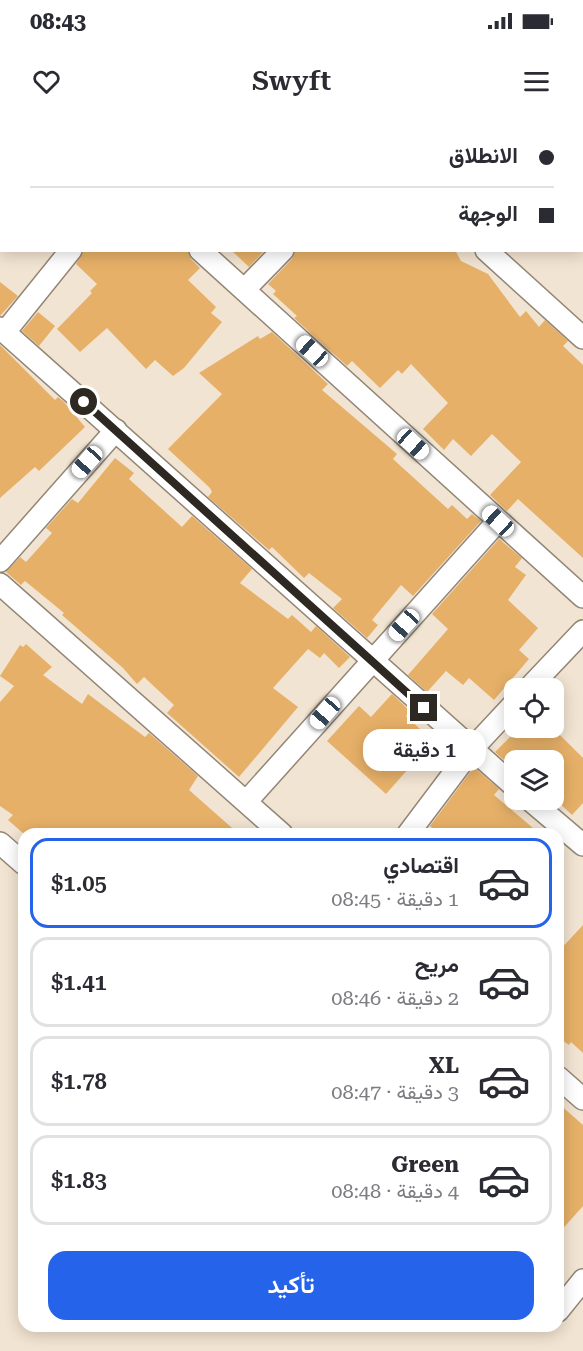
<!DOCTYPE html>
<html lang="ar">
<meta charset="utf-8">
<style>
:root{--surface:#fff;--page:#f2f2f3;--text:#2b2b33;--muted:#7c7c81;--line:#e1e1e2;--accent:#2563eb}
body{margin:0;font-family:"Roboto Serif",Vazirmatn,serif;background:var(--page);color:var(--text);direction:rtl;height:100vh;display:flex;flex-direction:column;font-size:22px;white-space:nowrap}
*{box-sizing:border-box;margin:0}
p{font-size:20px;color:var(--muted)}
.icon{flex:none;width:33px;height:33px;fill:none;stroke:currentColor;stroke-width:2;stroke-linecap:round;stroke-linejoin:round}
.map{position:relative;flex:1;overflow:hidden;direction:ltr}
.drawer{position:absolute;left:18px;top:708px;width:546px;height:504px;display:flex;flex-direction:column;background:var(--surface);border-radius:18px;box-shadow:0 3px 15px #0003;direction:rtl}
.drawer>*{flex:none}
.banner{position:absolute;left:0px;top:0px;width:584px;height:132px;box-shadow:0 3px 15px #0003;direction:rtl;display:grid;align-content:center;height:132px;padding:0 30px;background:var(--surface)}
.fabs{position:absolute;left:504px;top:558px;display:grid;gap:12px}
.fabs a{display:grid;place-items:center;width:60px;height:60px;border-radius:12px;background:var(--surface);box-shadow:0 3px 15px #0003;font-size:30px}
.end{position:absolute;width:27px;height:27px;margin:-14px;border:8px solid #2d2821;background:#fff;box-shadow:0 0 0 3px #fff}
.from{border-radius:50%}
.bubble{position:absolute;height:42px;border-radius:18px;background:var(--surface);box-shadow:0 3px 15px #0003;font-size:20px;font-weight:600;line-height:42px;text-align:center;direction:rtl}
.car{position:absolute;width:18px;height:36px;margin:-18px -9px;border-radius:8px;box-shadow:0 0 4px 2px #0007;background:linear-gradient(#fff 24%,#345 0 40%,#fff 0 76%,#345 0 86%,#fff 0)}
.banner b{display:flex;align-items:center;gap:21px;height:57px;font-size:22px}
.banner b+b{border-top:2px solid var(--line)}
.banner i{width:15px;height:15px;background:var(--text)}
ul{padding:10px 0 0;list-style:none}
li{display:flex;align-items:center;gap:18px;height:90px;margin:0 12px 9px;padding:0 18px;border:3px solid var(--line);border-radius:18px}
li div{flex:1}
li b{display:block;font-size:22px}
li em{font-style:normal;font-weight:600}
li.selected{border-color:var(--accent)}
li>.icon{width:54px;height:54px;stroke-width:1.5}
.button{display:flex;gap:12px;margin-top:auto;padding:12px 30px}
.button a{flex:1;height:69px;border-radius:18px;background:var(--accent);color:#fff;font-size:24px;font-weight:600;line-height:69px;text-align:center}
.status{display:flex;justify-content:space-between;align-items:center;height:42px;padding:0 30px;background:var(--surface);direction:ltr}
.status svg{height:16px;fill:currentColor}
header{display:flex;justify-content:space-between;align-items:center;height:78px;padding:0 30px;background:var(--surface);font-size:27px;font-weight:600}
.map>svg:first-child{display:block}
.building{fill:#e6b068}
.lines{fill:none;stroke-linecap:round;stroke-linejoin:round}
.street-casing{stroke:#938675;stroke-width:24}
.street{stroke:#fff;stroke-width:21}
.route{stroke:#2d2821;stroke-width:8}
</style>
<div class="status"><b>08:43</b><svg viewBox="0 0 49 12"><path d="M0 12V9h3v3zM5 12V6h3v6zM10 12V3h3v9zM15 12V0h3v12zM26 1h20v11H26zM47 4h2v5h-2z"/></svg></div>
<header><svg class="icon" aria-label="menu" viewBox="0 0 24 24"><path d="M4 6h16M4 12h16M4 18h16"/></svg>Swyft<svg class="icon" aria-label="heart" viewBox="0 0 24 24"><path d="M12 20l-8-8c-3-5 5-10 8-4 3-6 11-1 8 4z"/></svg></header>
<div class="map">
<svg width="583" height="1231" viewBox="0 0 583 1231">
<rect width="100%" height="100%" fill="#f2e4d2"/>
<path class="building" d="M84,130H188L191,139L200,148L188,160L216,187L211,193L222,202L184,248L173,256L155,240L146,249L107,208L80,232L57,209L92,173L90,171L97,164L76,144Z
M231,130H265L249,147Z
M295,130H455L461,141L488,154L520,197L526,191L539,207L545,200L568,221L563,226L583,245V438L518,379L507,391L490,375L521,342L492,314L471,336L453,319L444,330L423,309L448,283L411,244L402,254L398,250L380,268L352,241L347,246L294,198L297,196L273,174L276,171L268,164L292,139Z
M0,162L18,176L0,196Z
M38,192L55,206L39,226L22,211Z
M272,212L328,264L322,270L397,334L393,339L448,389L452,385L467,399L472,394L481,401L413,476L401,465L372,500L378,505L367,518L333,488L342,479L309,453L304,458L272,427L269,430L208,377L212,372L210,368L168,329L222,274L199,253L258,216L260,219Z
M0,225L55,280L58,277L64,282L85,307L39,351L35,347L0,378Z
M115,338L134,353L129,359L182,407L192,396L252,449L240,463L288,499L292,495L311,512L316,506L350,537L339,548L324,533L320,538L308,529L273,568L298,587L239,657L167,593L174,585L144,557L137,564L123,548L62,495L64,493L25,461L21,465L6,452L20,437L26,442L52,413L46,408L72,379L78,383Z
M499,419L522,438L515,447L526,455L508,480L538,508L519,530L529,539L494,580L469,558L463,565L446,551L427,572L408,555L448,509L432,494Z
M26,524L52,547L43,555L82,584L88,574L145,617L149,613L198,656L189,670L239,714H24L8,700L13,695L0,686V582L14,566L0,556L20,525L23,527Z
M392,574L410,591L406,596L433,621L386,674L327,621L359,586L371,597Z
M519,608H553L583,638V683L572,695L554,678V640H540L530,630L519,640H514L512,647L495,632Z
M474,647L499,669L494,675L540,714H439L430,706Z
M583,805V933L571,922L569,925L558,917V832Z
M558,983L583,1005V1086L558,1114Z"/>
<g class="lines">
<defs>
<path id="street" d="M55,0L57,2
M343,0L344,2
M409,2L411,0
M200,130L583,477
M486,130L583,218
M244,170L283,130
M0,208L514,666
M5,212L71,130
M0,441L116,310
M0,464L282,714
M529,568L583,511
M530,680L583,725
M246,682L498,401
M408,714L472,629L514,584
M0,723L24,744
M558,957L583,979
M558,1191L583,1160"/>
</defs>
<use href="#street" class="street-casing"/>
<use href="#street" class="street"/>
</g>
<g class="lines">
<path class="route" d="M84,282L424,588"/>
</g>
</svg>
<div class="fabs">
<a><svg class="icon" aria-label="locate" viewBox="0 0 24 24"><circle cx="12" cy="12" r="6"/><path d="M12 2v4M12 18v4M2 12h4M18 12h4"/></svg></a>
<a><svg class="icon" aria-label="layers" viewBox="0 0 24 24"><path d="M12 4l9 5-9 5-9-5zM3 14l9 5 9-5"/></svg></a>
</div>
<i class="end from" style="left:84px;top:282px"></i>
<i class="end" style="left:424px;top:588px"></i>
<div class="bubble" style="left:363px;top:609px;width:123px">1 دقيقة</div>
<i class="car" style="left:312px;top:231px;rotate:312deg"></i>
<i class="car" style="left:413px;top:324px;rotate:132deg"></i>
<i class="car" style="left:87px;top:342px;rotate:222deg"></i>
<i class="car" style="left:498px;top:401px;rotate:313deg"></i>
<i class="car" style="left:404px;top:505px;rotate:222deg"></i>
<i class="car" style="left:325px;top:593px;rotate:221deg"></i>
<div class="banner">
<b><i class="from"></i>الانطلاق</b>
<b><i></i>الوجهة</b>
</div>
<section class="drawer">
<ul>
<li class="selected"><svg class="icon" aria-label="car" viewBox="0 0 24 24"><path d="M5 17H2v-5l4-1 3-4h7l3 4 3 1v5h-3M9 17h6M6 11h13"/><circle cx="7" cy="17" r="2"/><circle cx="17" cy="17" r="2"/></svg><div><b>اقتصادي</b><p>1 دقيقة · 08:45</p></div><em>$1.05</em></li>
<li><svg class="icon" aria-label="car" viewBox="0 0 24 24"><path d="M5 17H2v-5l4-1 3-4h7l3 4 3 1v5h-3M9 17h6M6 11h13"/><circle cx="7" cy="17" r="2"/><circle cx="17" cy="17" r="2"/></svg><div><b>مريح</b><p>2 دقيقة · 08:46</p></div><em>$1.41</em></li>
<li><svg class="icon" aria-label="car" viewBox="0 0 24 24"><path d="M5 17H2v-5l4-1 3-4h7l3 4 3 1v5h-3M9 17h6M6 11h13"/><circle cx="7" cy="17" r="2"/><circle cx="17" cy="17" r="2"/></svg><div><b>XL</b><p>3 دقيقة · 08:47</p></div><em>$1.78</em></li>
<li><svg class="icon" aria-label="car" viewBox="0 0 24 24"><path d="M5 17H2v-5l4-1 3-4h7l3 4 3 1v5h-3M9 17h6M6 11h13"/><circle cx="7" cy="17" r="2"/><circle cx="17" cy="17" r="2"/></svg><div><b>Green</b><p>4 دقيقة · 08:48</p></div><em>$1.83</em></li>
</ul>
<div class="button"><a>تأكيد</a></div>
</section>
</div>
